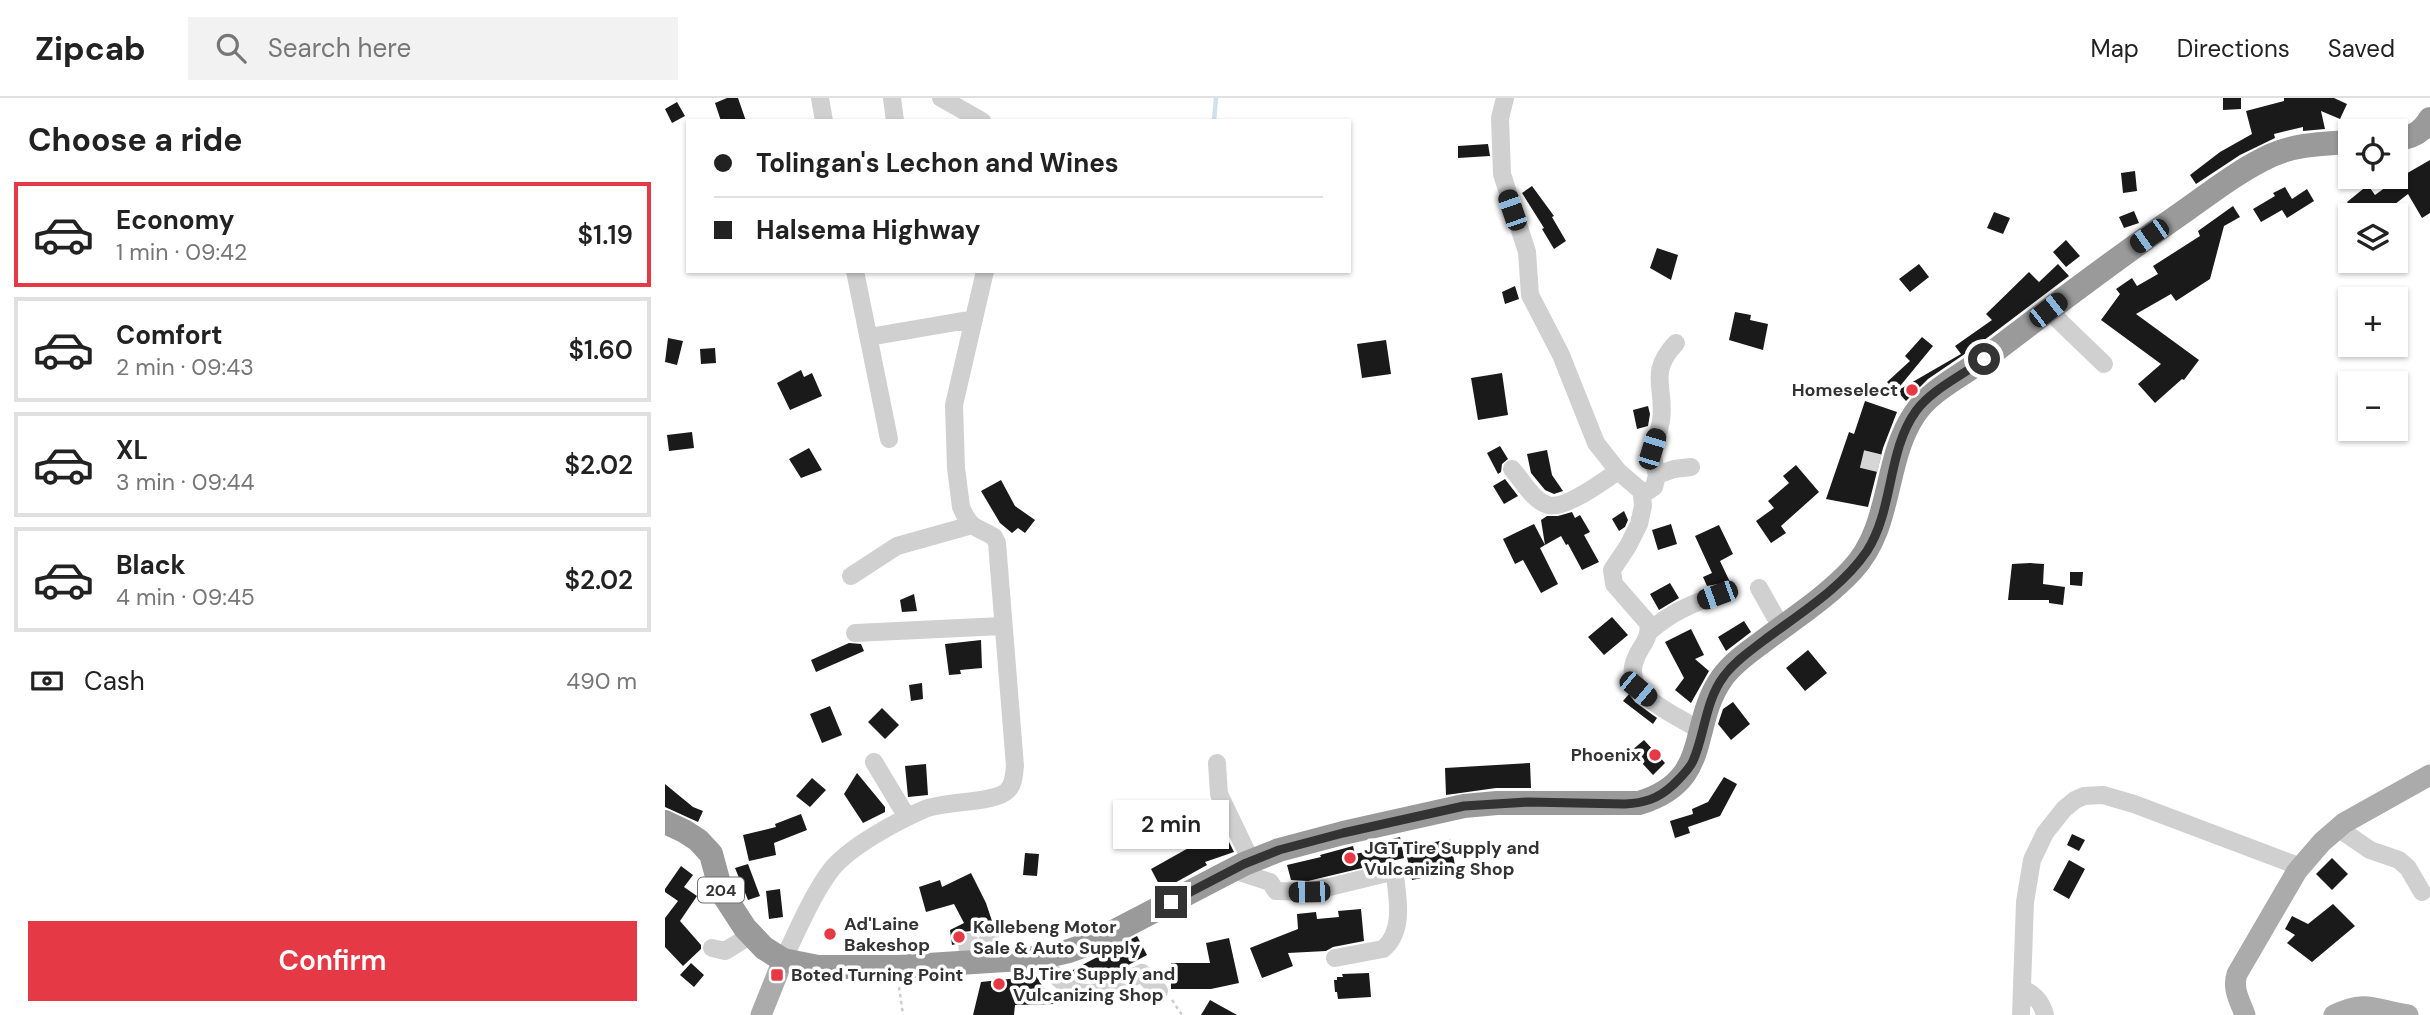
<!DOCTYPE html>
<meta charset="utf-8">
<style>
:root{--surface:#fff;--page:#f2f2f2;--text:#222;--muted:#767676;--line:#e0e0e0;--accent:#e63946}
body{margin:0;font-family:"DM Sans",sans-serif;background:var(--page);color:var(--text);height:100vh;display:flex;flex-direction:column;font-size:26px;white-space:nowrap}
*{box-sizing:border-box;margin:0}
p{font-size:23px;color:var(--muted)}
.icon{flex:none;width:38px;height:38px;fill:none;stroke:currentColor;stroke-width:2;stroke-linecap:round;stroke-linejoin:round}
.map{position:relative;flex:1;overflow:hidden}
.panel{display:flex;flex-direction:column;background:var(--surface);width:665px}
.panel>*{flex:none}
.guide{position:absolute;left:21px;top:21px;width:665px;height:154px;border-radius:0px;box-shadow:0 2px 5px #0004;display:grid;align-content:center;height:154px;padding:0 28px;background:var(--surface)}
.fabs{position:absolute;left:1673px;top:21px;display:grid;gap:14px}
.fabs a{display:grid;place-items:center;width:70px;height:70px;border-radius:0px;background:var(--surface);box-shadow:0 2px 5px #0004;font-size:35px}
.end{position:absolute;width:32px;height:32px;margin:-16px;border:9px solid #333;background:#fff;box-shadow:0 0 0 4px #fff}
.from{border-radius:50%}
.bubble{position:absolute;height:49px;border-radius:0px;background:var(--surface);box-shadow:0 2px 5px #0004;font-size:23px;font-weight:600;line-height:49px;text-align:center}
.car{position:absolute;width:21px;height:42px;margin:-21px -10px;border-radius:9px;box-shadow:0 0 5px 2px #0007;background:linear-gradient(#222 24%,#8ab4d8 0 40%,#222 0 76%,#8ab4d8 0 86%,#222 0)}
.guide b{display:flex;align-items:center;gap:24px;height:66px;font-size:26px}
.guide b+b{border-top:2px solid var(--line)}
.guide i{width:18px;height:18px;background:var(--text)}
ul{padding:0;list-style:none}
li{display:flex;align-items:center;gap:21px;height:105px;margin:0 14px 10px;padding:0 14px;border:4px solid var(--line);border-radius:0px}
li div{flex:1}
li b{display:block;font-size:26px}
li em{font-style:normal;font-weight:600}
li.current{border-color:var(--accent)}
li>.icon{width:63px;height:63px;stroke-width:1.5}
h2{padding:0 28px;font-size:32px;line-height:84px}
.pay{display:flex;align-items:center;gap:18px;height:77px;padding:0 28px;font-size:26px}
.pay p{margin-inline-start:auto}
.cta{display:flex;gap:14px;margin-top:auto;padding:14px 28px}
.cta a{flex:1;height:80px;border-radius:0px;background:var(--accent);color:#fff;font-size:28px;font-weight:600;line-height:80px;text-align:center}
header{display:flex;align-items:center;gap:42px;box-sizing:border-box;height:98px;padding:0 35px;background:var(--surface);border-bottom:2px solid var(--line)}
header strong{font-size:33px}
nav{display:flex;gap:38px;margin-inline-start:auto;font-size:24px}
.search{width:490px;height:63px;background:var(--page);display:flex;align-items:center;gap:18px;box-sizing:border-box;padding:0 24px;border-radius:0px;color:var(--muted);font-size:26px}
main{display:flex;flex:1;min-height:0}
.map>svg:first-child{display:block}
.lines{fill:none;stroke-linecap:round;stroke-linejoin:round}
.stream{stroke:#cfe2ee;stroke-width:4.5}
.building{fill:#1a1a1a}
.minor-tunnel{stroke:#d6d6d6;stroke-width:18;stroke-dasharray:18 9;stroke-linecap:butt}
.path{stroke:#cdcdcd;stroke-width:2.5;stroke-dasharray:3.5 3.5;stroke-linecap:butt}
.minor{stroke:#d0d0d0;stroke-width:18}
.major{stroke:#ababab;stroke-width:21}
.highway{stroke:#9a9a9a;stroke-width:24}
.route{stroke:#333;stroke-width:9}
.poi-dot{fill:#e63946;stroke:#fff;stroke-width:2.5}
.labels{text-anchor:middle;stroke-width:7;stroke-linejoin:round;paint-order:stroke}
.shield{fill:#fff;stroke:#707070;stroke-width:2}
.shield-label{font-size:16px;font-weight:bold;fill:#333}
.poi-label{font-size:18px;font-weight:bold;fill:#333;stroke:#fff;text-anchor:start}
</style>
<header>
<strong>Zipcab</strong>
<div class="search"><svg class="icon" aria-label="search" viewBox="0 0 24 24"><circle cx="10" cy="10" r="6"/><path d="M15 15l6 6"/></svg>Search here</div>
<nav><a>Map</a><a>Directions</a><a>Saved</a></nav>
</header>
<main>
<section class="panel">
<h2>Choose a ride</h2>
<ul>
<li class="current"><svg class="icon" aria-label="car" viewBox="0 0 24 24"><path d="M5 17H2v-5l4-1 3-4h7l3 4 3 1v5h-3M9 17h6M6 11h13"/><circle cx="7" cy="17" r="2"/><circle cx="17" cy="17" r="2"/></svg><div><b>Economy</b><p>1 min · 09:42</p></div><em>$1.19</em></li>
<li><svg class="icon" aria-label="car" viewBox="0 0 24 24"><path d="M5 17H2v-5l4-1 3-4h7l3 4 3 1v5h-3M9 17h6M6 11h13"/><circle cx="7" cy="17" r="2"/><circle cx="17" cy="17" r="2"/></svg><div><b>Comfort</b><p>2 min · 09:43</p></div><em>$1.60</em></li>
<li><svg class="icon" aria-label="car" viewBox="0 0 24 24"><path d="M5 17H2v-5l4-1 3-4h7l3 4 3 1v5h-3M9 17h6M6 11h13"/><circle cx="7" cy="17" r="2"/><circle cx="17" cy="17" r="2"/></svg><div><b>XL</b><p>3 min · 09:44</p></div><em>$2.02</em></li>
<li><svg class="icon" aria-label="car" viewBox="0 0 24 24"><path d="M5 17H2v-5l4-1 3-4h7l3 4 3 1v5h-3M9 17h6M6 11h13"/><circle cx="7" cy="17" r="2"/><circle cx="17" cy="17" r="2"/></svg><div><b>Black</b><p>4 min · 09:45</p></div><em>$2.02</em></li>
</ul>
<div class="pay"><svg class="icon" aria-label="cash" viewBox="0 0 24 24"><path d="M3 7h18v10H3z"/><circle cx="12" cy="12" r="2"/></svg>Cash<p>490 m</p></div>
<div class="cta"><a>Confirm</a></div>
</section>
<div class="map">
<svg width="1765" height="917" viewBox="0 0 1765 917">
<rect width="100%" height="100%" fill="#fff"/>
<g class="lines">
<path class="stream" d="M549,23L551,0"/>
</g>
<path class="building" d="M62,0H73L81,23H56L50,5Z
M1558,0H1576V11L1558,12Z
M1619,0H1669L1682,6L1675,21L1656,13L1660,31L1638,33V29L1609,36L1610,40L1575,57L1531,86L1525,77L1555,54L1587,36L1581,13L1619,3Z
M12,4L20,18L7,25L0,11Z
M823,46L825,58L793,60V48Z
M1765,62V115L1757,120L1743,96L1716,117H1692L1682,104L1703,87L1710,97L1732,81Z
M1470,73L1472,93L1458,95L1456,75Z
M867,88L889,118L887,119L901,143L889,151L877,131L879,130L857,95Z
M1620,89L1627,101L1642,91L1649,103L1622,120L1617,112L1596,124L1588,111L1610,98L1608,95Z
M1568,108L1575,119L1559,128L1545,181L1511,203L1506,196L1471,216L1534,262L1519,282L1517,281L1490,305L1473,286L1496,266L1436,222L1455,196L1451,191L1467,180L1472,188L1493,176L1488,168L1535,138L1533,133Z
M1469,113L1474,125L1459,130L1454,119Z
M1329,114L1345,120L1338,136L1322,130Z
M1401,142L1415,158L1401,169L1388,154Z
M992,150L1013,157L1006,182L985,170Z
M1254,166L1264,179L1245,194L1234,181Z
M1393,166L1404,178L1310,249L1263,281L1241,303L1232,293L1296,256L1290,248L1327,222L1321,216L1364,174L1374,184Z
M850,188L854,201L840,206L837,194Z
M1070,214L1086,217L1085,222L1103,226L1098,252L1064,242Z
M1257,239L1268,248L1231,293L1222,284L1245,263L1240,258Z
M3,240L18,243L12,267L0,264Z
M721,242L726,276L697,280L692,246Z
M50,250L51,265L36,266L35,251Z
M136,272L139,279L147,275L157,298L125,312L112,285Z
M837,275L843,317L813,322L806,280Z
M1200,303L1232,314L1218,350L1203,409L1161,401L1184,334L1189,336Z
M983,308L985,316L983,328L972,331L968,312Z
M27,334L29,350L4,353L2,337Z
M835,348L843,361L837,366L836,374L833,376L822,355Z
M144,350L157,372L136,380L124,361Z
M882,352L887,377L898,393L889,396L880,392L866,375L862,356Z
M1131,367L1154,394L1116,428L1121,435L1106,445L1091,423L1109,410L1103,403L1124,385L1118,378Z
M840,381L853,398L839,406L828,388Z
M336,382L350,408L370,422L360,435L353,430L347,435L335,425L316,393Z
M959,413L963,422L960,429L954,433L947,421Z
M907,414L910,420L915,417L925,434L919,437L934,464L917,472L903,446L901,447L896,438L880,447L876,422L882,418H893Z
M869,426L880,447L875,450L893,486L876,495L858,462L850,466L838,441Z
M1006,426L1012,446L993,452L987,432Z
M1054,427L1068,456L1055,463L1065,484L1058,488L1053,486L1042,488L1038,479L1047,475L1030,438Z
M1365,465L1379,466L1378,486L1400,489L1398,507L1384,505V502H1343L1347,466Z
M1405,474H1418L1417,488L1405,487Z
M1005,485L1014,500L994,512L985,496Z
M249,496L252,513L237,514L235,502Z
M947,519L963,537L939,557L923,539Z
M1079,523L1086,534L1061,553L1053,539Z
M1026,531L1039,557L1030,561L1044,573L1026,605L1010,592L1019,580L1000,544Z
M316,542L317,570L295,572L296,576L284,577L280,546Z
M184,545L196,546L199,553L151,574L146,562Z
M1143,552L1162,575L1140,593L1121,570Z
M257,585L258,601L246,603L244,587Z
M964,596L970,604L992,620L988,626L958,603Z
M1068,604L1085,626L1066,642L1053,626L1058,611Z
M165,608L177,637L157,645L145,616Z
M217,610L234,627L220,641L203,624Z
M979,642L1000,665L988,677L966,653Z
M865,665L866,690H831L781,697L780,670Z
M261,666L263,697L243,699L240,668Z
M192,675L220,709V714L198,725L179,696Z
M1059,679L1072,686L1055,718L1023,729L1025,735L1010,740L1005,723L1028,716L1027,711L1043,704Z
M147,680L161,692L145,709L131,698Z
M0,686L28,709L38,713L33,724L0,709Z
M136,716L142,732L109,745L111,757L84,763L78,737L111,729L110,726Z
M558,732L569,754L540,764L542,767L497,792L486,771L536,743L535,739Z
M1407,736L1420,742L1414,753L1402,747Z
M735,739L739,760L643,783L626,782L622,767L656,759L655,757L688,748L690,756L713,751L711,745Z
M785,741L791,773L747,782L740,750Z
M360,755L374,756L372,778L358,777Z
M1667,760L1683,776L1667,792L1651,776Z
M1404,762L1420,771L1404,801L1388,792Z
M83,766L95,798L83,802L70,770Z
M16,768L28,777L19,789L32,798L15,823L36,847V851L18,868L0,849V820L13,803L0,794V791Z
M306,775L321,805L330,832H321L313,836L306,833L297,834L292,840L291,846L287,847L285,832L299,825L289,806L261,814L254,789L275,782L277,789Z
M115,791L118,819L104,821L101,793Z
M1668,806L1690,828L1647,864L1622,845L1630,837L1620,831L1627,818L1643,826Z
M696,811L699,843L668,849L661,853L623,855L628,868L597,880L585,850L633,831L632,816L651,814L652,821L674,819L673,813Z
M472,838L482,857L439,880L422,883L404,874Z
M564,840L574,885L546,891H506V865H545L541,845Z
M26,865L39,877L29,889L15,877Z
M704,875L706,899L673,901L672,894H670L669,882H672V879H678L677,876Z
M371,878L389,906L350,907L349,917H308L316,884Z
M545,902L572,917H536Z"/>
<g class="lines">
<path class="minor-tunnel" d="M1197,361L1218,366"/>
<path class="path" d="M234,889L238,917
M507,902L517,917"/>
<path class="minor" d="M155,0L159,23
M227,0L230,23
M276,0L317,23
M840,0L835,20L837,76L862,154L865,197L896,257L931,345L953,373L975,392L977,397L978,408L974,426L963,448L947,472L949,486L983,525C986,540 976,547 971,560C953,597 1014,617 1037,634
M190,173L224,341
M1383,212L1439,266
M204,239L309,221
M847,371C857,382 868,403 883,407C899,412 939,383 953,373
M992,377C984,348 991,349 996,323C1001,289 982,276 1011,245
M977,397L989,389L992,377L1009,371L1026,369
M186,478L232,448L307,427
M1094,490L1116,529
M985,533C1005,515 1026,506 1052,497
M190,535L337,528
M209,664L242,719
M552,665L554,696L586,763
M1673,730L1705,752L1734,762L1743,770L1757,794
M568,772L605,784L611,793L644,794L722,775L730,778C733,802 739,834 718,851L670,860
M322,843H326L329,862
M47,850L60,853L86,837
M373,860C418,907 420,901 477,875L494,893
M118,862C132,834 147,797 166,772C184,749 232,723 260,711C280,703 330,705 342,693C349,687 349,676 350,668L332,445L329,439C311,428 306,432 296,409L291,370L289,307L320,173
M304,864L302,844H305
M1357,890C1369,897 1376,902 1380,917
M1356,917L1360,804L1367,762L1380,735L1399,711L1410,702L1419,698L1438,697L1469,706L1636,769"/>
<path class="major" d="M96,917L118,862
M1580,917C1575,903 1567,891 1572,876L1632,773L1657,744L1679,725L1765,677
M1669,917C1703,901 1709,912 1743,917"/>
<path class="highway" d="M1731,41C1746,40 1757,35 1765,21
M0,724L19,733L33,742L46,756L56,793L80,830L99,850L118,862L153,869H231L373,860L404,853L429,844L579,766L614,752L678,735L799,708L832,705H974C1048,683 1023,628 1057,580C1067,566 1082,555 1096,545C1126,522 1161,500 1187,472C1228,428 1218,364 1249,317C1264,293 1296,278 1319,261C1383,212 1448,163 1514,117C1544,96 1574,72 1607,57C1632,46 1659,46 1685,44"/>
</g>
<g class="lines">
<path class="route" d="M506,804L579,766L614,752L678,735L799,708L863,704L960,706C979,705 993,701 1008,687C1015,680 1024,672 1028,663C1040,636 1040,603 1059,578C1069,564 1084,554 1098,543C1134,516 1177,490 1202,453C1229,411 1222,353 1251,313C1267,291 1297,278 1319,261"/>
</g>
<g class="poi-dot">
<circle cx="1247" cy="292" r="7"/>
<circle cx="990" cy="657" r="7"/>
<circle cx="685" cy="760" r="7"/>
<circle cx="165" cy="836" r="7"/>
<circle cx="294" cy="839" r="7"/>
<rect x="105" y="870" width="14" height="14" rx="3.5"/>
<circle cx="334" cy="886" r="7"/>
</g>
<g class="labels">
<rect class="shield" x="33" y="779.5" width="46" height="25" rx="5"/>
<g class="shield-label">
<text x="56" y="798">204</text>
</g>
<g class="poi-label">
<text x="1233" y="298" text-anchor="end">Homeselect</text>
<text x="976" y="663" text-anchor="end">Phoenix</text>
<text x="699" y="756">JGT Tire Supply and<tspan x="699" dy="21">Vulcanizing Shop</tspan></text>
<text x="179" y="832">Ad'Laine<tspan x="179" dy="21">Bakeshop</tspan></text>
<text x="308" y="835">Kollebeng Motor<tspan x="308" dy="21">Sale &amp; Auto Supply</tspan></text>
<text x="348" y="882">BJ Tire Supply and<tspan x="348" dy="21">Vulcanizing Shop</tspan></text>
<text x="126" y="883">Boted Turning Point</text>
</g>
</g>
</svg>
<div class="fabs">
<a><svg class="icon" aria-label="locate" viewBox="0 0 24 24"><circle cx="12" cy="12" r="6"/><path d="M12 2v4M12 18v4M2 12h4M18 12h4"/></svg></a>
<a><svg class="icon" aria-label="layers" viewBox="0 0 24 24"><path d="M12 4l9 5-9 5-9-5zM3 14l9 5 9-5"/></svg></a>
<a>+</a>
<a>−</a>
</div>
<i class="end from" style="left:1319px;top:261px"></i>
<i class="end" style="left:506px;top:804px"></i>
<div class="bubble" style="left:448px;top:702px;width:116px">2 min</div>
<i class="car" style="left:847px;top:112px;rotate:341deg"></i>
<i class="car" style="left:1484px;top:138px;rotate:235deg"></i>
<i class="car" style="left:1383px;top:212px;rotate:52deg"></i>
<i class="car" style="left:987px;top:351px;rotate:17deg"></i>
<i class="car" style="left:1052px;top:497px;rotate:250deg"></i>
<i class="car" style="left:973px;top:591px;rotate:130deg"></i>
<i class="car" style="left:644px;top:794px;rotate:269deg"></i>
<div class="guide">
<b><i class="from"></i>Tolingan's Lechon and Wines</b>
<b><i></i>Halsema Highway</b>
</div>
</div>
</main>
